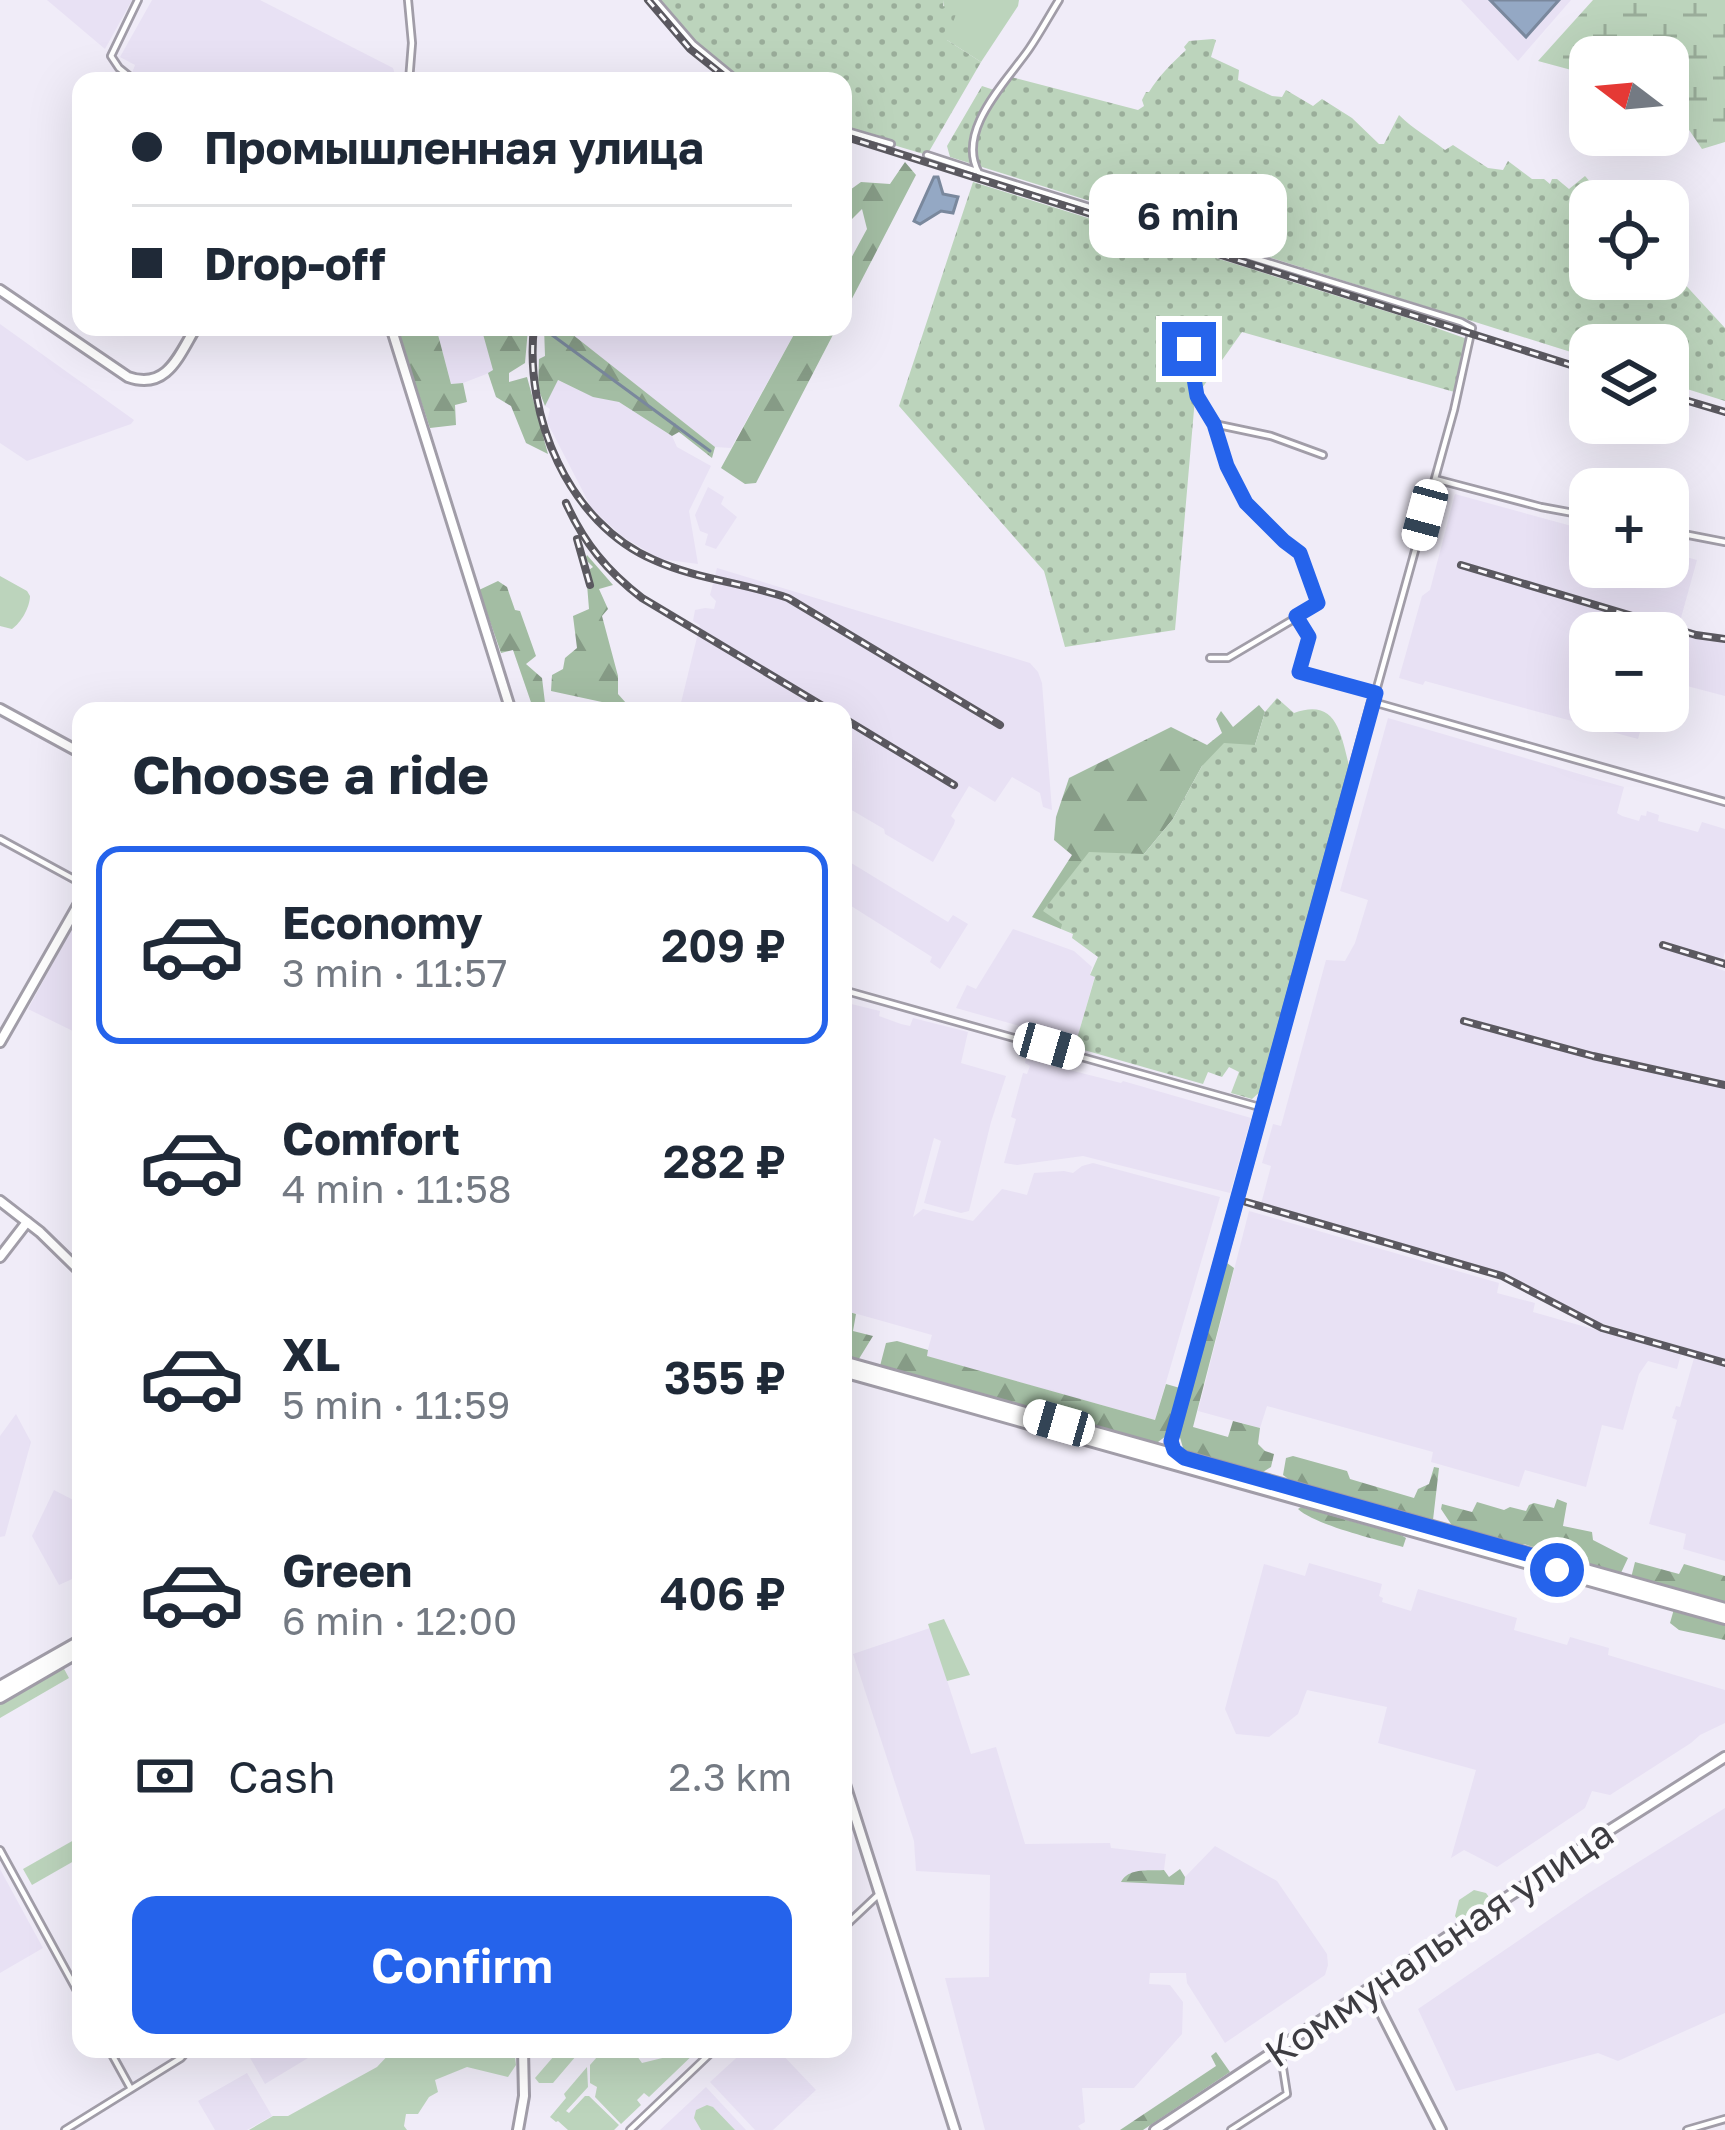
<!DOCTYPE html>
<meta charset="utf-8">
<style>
:root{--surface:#fff;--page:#f2f2f3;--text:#1f2937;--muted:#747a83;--line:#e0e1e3;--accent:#2563eb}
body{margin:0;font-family:"Golos Text",sans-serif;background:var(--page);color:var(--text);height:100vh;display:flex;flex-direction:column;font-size:45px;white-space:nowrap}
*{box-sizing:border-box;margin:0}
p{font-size:39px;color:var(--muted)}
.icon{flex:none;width:66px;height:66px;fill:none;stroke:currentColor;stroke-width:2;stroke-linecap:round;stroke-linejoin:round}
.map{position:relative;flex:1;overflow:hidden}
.sheet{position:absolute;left:72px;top:702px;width:780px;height:1356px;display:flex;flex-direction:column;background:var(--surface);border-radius:24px;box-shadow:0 12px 48px #0002}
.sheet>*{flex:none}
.banner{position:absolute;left:72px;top:72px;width:780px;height:264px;border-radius:24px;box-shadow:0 12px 48px #0002;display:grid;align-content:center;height:264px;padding:0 60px;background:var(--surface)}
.needle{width:78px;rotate:286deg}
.tools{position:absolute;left:1569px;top:36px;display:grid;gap:24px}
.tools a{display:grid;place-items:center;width:120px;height:120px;border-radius:24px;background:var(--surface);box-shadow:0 12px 48px #0002;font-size:60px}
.end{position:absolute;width:54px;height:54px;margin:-27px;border:15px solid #2563eb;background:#fff;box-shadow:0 0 0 6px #fff}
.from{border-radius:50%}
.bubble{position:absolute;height:84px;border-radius:24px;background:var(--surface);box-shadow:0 12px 48px #0002;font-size:39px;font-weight:600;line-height:84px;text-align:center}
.car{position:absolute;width:36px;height:72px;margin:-36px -18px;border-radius:15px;box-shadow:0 0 9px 3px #0007;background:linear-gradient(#fff 24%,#345 0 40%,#fff 0 76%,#345 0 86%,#fff 0)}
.banner b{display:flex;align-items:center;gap:42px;height:114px;font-size:45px}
.banner b+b{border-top:3px solid var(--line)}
.banner i{width:30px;height:30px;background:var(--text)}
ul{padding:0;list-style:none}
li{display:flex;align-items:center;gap:36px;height:198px;margin:0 24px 18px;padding:0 36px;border:6px solid transparent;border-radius:24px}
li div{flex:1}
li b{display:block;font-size:45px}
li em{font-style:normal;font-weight:600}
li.current{border-color:var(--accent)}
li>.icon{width:108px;height:108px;stroke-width:1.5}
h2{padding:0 60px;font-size:54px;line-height:144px}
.pay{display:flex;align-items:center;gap:30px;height:132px;padding:0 60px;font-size:45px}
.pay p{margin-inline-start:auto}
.action{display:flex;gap:24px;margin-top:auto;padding:24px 60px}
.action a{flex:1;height:138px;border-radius:24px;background:var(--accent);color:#fff;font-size:48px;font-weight:600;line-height:138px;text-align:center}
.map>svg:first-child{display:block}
.built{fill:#e8e1f4}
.green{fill:#bcd4bc}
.forest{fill:url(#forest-firs)}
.wetland{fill:url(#wetland-marsh)}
.garden{fill:url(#garden-dots)}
.water{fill:#94a8c4;stroke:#7a889d;stroke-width:3}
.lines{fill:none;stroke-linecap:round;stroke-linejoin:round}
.stream{stroke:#7a889d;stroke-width:3}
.minor-casing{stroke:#a19da8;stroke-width:10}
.tertiary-casing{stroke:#a19da8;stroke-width:14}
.secondary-casing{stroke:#a19da8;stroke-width:14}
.primary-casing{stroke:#a19da8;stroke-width:16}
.minor{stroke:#fff;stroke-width:4.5}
.tertiary{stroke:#fff;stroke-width:8}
.secondary{stroke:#fff;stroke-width:8}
.primary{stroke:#fff;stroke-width:10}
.rail-casing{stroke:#5b5960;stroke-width:8}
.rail{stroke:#fcfbfe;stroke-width:3;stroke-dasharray:9;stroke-linecap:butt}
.route{stroke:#2563eb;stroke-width:15}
.labels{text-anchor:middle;stroke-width:9;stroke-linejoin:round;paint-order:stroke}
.street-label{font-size:39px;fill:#3d3c41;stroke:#fcfbfe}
</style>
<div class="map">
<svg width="1725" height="2130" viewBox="0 0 1725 2130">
<defs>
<pattern id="forest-firs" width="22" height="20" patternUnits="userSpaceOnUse" patternTransform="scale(3)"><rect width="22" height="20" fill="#a3bda3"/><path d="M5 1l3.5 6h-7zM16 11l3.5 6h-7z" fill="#869b86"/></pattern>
<pattern id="wetland-marsh" width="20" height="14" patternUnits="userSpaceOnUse" patternTransform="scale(3)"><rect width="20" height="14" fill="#bcd4bc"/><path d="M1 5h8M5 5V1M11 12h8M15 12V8" fill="none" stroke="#9aad9a"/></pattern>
<pattern id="garden-dots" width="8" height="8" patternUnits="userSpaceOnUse" patternTransform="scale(3)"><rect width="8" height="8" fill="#bcd4bc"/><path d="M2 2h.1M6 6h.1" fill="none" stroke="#9aad9a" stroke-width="1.8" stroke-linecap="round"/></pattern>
</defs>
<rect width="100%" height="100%" fill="#f0ecf8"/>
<path class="built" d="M47,0H132L105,49Z
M152,0H260L393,68L397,81H146L132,73L135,65L120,57Z
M1461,0H1571L1518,61Z
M0,324L134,420L131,424L27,461L0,443Z
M436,327H481L494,371L463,383L451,384Z
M798,327L731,448L715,447L562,328Z
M557,380L593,396L619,402L672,436L677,447L711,466L689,511L698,564L660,559L623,537L592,509L547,422L550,409L545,406Z
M708,487L724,497L721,504L737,517L716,549L705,545L708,534L700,531L695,515Z
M1455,494L1590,531V567H1668V552L1697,560L1679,625L1725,642V696L1668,681V633H1590V711H1646L1638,739L1425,681L1423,685L1399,678L1422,596L1430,590Z
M717,568L1030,663L1038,672L1042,683L1052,810L1043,807L1040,793L1012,777L995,802L969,786L951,816L955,820L954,824L933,862L885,834L884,829L843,805V711H679L700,625L693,621L695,610L705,608L714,609L716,601L710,595Z
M1388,718L1624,787L1617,813L1622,816L1639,821L1641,815L1646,816L1647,811L1659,815L1658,821L1698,832L1702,822L1725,829V952L1721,966L1716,968L1725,971V1359L1580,1317L1506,1274L1261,1204L1271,1166L1262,1163L1273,1124L1281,1126L1326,960L1345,961L1355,943L1368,900L1340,891Z
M843,858L948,922L953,915L968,924L940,969L930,962L932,957L848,904L843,905Z
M74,924L81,928V1035L28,1009Z
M1013,929L1074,951L1092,967L1090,974L1095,976L1076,1042L956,1008L967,985L976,989Z
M843,1002L880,1011L879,1016L901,1024L910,1026L913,1018L968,1032L961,1063L1006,1076L991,1122L969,1211L961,1213L924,1203L941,1141L934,1138L913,1217L923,1209L973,1221L1002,1189L1027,1195L1034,1173L1064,1171L1073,1173L1082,1166L1093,1163L1220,1197L1155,1420L926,1356L932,1335L843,1310Z
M1026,1059L1121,1083L1123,1081L1251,1118L1230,1193L1083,1156L1017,1165L1004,1163L1016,1119L1011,1117L1023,1073L1027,1074L1030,1066L1025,1063Z
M1249,1211L1499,1283L1497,1293L1535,1303L1533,1312L1681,1354L1677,1369L1648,1361L1639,1374L1623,1430L1602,1425L1586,1487L1525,1470L1519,1487L1431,1462L1433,1452L1267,1406L1260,1428L1198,1411Z
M1694,1358L1725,1367V1561L1683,1549L1686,1534L1649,1524L1677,1420L1672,1418L1676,1406L1680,1407Z
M16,1414L31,1442L5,1536L0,1537V1436Z
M54,1490L81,1504V1575L59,1585L32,1536Z
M1309,1563L1382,1584L1379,1596L1383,1598L1382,1602L1411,1611L1418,1589L1517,1618L1514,1630L1567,1645L1570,1637L1609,1648L1608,1655L1725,1690V1723L1700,1735L1691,1743L1610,1795L1592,1791L1585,1808L1497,1867L1464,1850L1451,1858L1476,1770L1378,1743L1387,1707L1307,1690L1298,1714L1269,1737L1236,1734L1225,1709L1264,1564L1305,1576Z
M930,1628L971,1754L996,1747L1025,1844L1110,1843L1111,1848L1166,1854L1164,1870L1131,1872L1184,1884L1185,1877L1215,1846L1277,1881L1327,1954L1328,1965L1325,1975L1225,2043L1187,1983L1186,1973H1150L1149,1984L1170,1985L1183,2002L1182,2034L1134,2088H1082L1085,2122L1078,2126L1081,2130H985L945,1978L989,1977L990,1875L916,1871L914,1841L853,1654Z
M1725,1808V2013L1618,2061L1598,2053L1456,2091L1418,2009L1587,1894Z
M0,1869L43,1948L0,1973Z
M245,2049H309L313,2055L265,2084Z
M746,2049H777L816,2090L773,2130H755L710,2082Z
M247,2073L272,2116L247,2130H215L198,2101Z
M706,2087L746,2130H660Z"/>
<path class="green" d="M943,0H1019L1018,6L981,62L947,40Z
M0,576L27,591L30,596C30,607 21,623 12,629L0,626Z
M944,1619L970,1675L947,1681L928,1624Z
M63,1667L69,1678L0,1718V1705Z
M81,1836V1857L32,1885L23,1869Z
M1474,1890L1486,1893L1491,1900L1463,1921H1458L1455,1916L1459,1900Z
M394,2049H514L516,2065L508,2077L467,2067L435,2080L438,2092L429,2097L418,2114H406L404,2126L407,2130H249L273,2116H288L377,2067Z
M560,2049H582L553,2083H539L535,2078Z
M604,2049H632L642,2063L699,2049L649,2097L644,2093L637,2100L641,2105L621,2124L595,2097L597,2087L590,2083V2065Z
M587,2067L588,2087L566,2111L569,2113L585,2096H589L619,2125L614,2130H568L558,2121L556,2122L550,2117L566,2098L564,2094Z
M707,2105L713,2107L735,2130H701L694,2118L696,2110Z"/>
<path class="forest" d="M905,162L916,175L843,316V273L867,229L862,209L843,228V195L861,182L890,184Z
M396,327H436L451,384L463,383L467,402L455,405L456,425L430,428Z
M481,327L528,329L525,363L509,373V382L527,377L548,454L526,443L511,406L496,397L488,373L493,370Z
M544,327H563L715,447L712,458L679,432L672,436L619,402L593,397L558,380L545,406L538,388L539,359L545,356Z
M798,327H837L756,483L745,484L721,468Z
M587,555L613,585L599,589L608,609L602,616L618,676V694L626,703L625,707L551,691L552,675L563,669L565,658L577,648L573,616L589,609L586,572L593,567L585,559Z
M498,581L507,587L515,610L520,611L536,656L526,664L542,678L546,711H534L513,650L501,653L479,590Z
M1259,705L1265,712L1255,745L1202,766L1173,819L1144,854L1044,910L1063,924L1061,929L1032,917L1072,855L1054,840L1056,817L1069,778L1171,727L1207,745L1222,733L1216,719L1221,711L1233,727Z
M1227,1263L1234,1268L1193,1427L1228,1437L1233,1421L1260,1428L1258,1444L1265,1451L1274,1454L1271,1467L1258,1475L1192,1455L1183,1448L1179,1434Z
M843,1310L856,1314L853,1331L873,1336L857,1362L843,1358Z
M897,1341L928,1350L927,1356L1155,1420L1166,1384L1180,1388L1170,1433L1154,1445L880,1366L886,1343Z
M1293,1456L1347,1471L1350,1479L1414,1498L1418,1489L1429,1484L1434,1467L1439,1468L1433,1520L1291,1481L1283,1475L1286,1458Z
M1557,1499L1567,1503L1563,1526L1592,1532L1593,1540L1628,1558L1620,1575L1535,1552L1533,1547L1524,1544L1518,1546L1453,1527L1441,1509L1442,1504L1472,1512L1477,1502L1504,1510L1510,1507L1526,1511L1529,1505L1534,1503L1554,1508Z
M1301,1507L1401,1535L1406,1538L1403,1547C1378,1540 1315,1525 1298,1509Z
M1635,1562L1679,1574L1684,1564L1725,1576V1605L1631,1578Z
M1674,1609L1725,1624V1640L1679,1630L1670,1623Z
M1180,1869L1185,1877L1184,1885L1121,1882C1129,1867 1149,1871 1164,1870L1169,1877Z
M1216,2052L1230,2072L1143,2130H1120L1216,2066L1211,2056Z"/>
<path class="wetland" d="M1593,0H1725V142L1702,149L1668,99V57H1590V75L1538,61Z"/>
<path class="garden" d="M655,0H943V6L957,11L947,40L981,62L927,155L843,130V81H738L693,44Z
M1213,39L1216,40L1211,57L1239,70L1238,80L1272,96L1282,97L1286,90L1313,106L1322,99L1352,118L1379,144H1384L1399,115C1414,130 1429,137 1445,150L1453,145L1488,168L1503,170L1508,161L1532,179H1544L1550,184L1552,179H1557L1569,189L1585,176L1607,201H1590V279H1668V266L1725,328V401L1668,383V345H1590V358L950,157L947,146L982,86L1000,92L1011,77L1138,110L1144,106L1142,100L1146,92H1149C1158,77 1172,63 1186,50L1184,47L1189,41Z
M973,182L1411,319L1470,340L1458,393L1242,332L1195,398L1175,630L1065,647L1044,571L899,406Z
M1277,698L1294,713C1338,697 1341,736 1350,769L1261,1091L1252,1099L1231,1093L1239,1072L1229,1067L1222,1077L1208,1072L1203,1084L1077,1048L1076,1042L1095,977L1090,975L1098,957L1072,938L1073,934L1061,929L1062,924L1043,911L1089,852L1144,854L1173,819L1202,766L1224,743L1255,745L1265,712Z"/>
<path class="water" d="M1490,0H1559L1526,37Z
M934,177H938L943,194L958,197L953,213L941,211L920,224L914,221Z"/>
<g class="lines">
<path class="stream" d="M552,335L710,451"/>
<defs>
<path id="minor" d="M408,0L412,43L409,81
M655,0L693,44L738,81
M1059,0C1049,16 1040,33 1029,49C1007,81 955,131 979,173L1461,322L1472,328L1454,410L1373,702L1725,802
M135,81L119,68L111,56L138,0
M843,130L891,144
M927,155L976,171
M1189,349L1197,396L1214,424L1227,466L1246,503L1284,541L1300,553L1318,601L1316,606L1228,658H1210
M1214,424L1271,436L1323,455
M1435,479L1541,507L1590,516
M1668,531L1725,542
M1296,617L1309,637L1300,667L1302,674L1374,693
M0,839L81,883
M843,990L1263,1108
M0,1850L81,1998
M843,1928L878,1895
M109,2049L131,2089
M65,2130L181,2058L189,2049
M630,2130L715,2049
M1231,2130L1287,2094L1280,2049
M1687,2130L1725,2119"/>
<path id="tertiary" d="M0,290L128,377C167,391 179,355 196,327
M391,327L511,711
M0,709L81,753
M0,1042L81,900
M0,1257L27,1222
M1168,1453L1373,702
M1370,1990L1441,2130"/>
<path id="secondary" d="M0,1201L40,1232L81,1272
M843,1778L955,2130
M518,2130L524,2096L523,2049
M1155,2130L1597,1838L1725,1757"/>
<path id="primary" d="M843,1362L1725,1609
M843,1371L1725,1618
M0,1687L81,1641
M0,1697L81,1650"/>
</defs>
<use href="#minor" class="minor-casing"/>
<use href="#tertiary" class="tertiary-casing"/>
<use href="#secondary" class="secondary-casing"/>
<use href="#primary" class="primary-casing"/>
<use href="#minor" class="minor"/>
<use href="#tertiary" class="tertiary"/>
<use href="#secondary" class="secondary"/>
<use href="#primary" class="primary"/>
<defs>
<path id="rail" d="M648,0L690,49L730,81
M843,136L1590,371
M534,327C524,415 568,523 654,560C696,579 744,583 788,598L1000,725
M1668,395L1725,412
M566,503C584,543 607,571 642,598L831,711
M577,539L590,585
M1461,565L1696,635L1725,639
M843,718L954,785
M1663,945L1725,964
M1464,1021L1593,1056L1725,1085
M1246,1202L1502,1276L1602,1328L1725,1363"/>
</defs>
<use href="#rail" class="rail-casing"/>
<use href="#rail" class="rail"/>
</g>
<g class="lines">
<path class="route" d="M1189,349L1197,396L1214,424L1227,466L1246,503L1284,541L1300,553L1318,603L1296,616L1309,637L1299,672L1376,693L1171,1441L1174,1450L1184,1458L1559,1563L1557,1570"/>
</g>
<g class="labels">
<g class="street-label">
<text transform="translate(1439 1943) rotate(-34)" y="14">Коммунальная улица</text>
</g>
</g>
</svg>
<div class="tools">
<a><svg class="needle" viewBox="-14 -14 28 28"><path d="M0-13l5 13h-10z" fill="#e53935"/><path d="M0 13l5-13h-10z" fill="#747a83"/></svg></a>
<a><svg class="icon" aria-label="locate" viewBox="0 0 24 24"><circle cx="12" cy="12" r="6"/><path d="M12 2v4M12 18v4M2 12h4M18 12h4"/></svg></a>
<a><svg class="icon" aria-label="layers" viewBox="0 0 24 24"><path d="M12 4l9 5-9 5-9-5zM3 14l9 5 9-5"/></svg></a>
<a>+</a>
<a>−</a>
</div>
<i class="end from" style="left:1557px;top:1570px"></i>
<i class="end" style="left:1189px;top:349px"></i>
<div class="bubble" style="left:1089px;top:174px;width:198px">6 min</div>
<i class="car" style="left:1425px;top:515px;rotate:195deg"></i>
<i class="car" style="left:1049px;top:1046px;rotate:106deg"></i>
<i class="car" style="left:1059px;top:1423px;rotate:286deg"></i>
<div class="banner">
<b><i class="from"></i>Промышленная улица</b>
<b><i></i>Drop-off</b>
</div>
<section class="sheet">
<h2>Choose a ride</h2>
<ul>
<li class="current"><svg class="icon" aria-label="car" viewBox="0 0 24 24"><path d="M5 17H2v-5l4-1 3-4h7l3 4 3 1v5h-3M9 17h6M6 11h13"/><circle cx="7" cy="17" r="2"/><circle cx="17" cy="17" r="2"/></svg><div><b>Economy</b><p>3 min · 11:57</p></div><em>209 ₽</em></li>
<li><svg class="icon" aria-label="car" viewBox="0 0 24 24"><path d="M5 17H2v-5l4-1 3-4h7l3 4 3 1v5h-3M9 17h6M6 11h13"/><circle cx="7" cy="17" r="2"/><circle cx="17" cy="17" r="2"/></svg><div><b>Comfort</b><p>4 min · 11:58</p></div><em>282 ₽</em></li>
<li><svg class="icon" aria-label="car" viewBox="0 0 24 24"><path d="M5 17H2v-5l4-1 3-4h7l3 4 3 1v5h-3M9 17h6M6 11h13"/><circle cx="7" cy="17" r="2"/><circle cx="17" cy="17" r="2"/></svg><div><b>XL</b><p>5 min · 11:59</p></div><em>355 ₽</em></li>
<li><svg class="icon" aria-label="car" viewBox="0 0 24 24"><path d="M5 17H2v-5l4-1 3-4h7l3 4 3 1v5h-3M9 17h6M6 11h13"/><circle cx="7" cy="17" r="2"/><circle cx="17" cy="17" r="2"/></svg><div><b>Green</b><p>6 min · 12:00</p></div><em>406 ₽</em></li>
</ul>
<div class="pay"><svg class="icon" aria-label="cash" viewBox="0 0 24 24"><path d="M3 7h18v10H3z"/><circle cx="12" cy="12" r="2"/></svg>Cash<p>2.3 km</p></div>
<div class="action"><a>Confirm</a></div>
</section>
</div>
